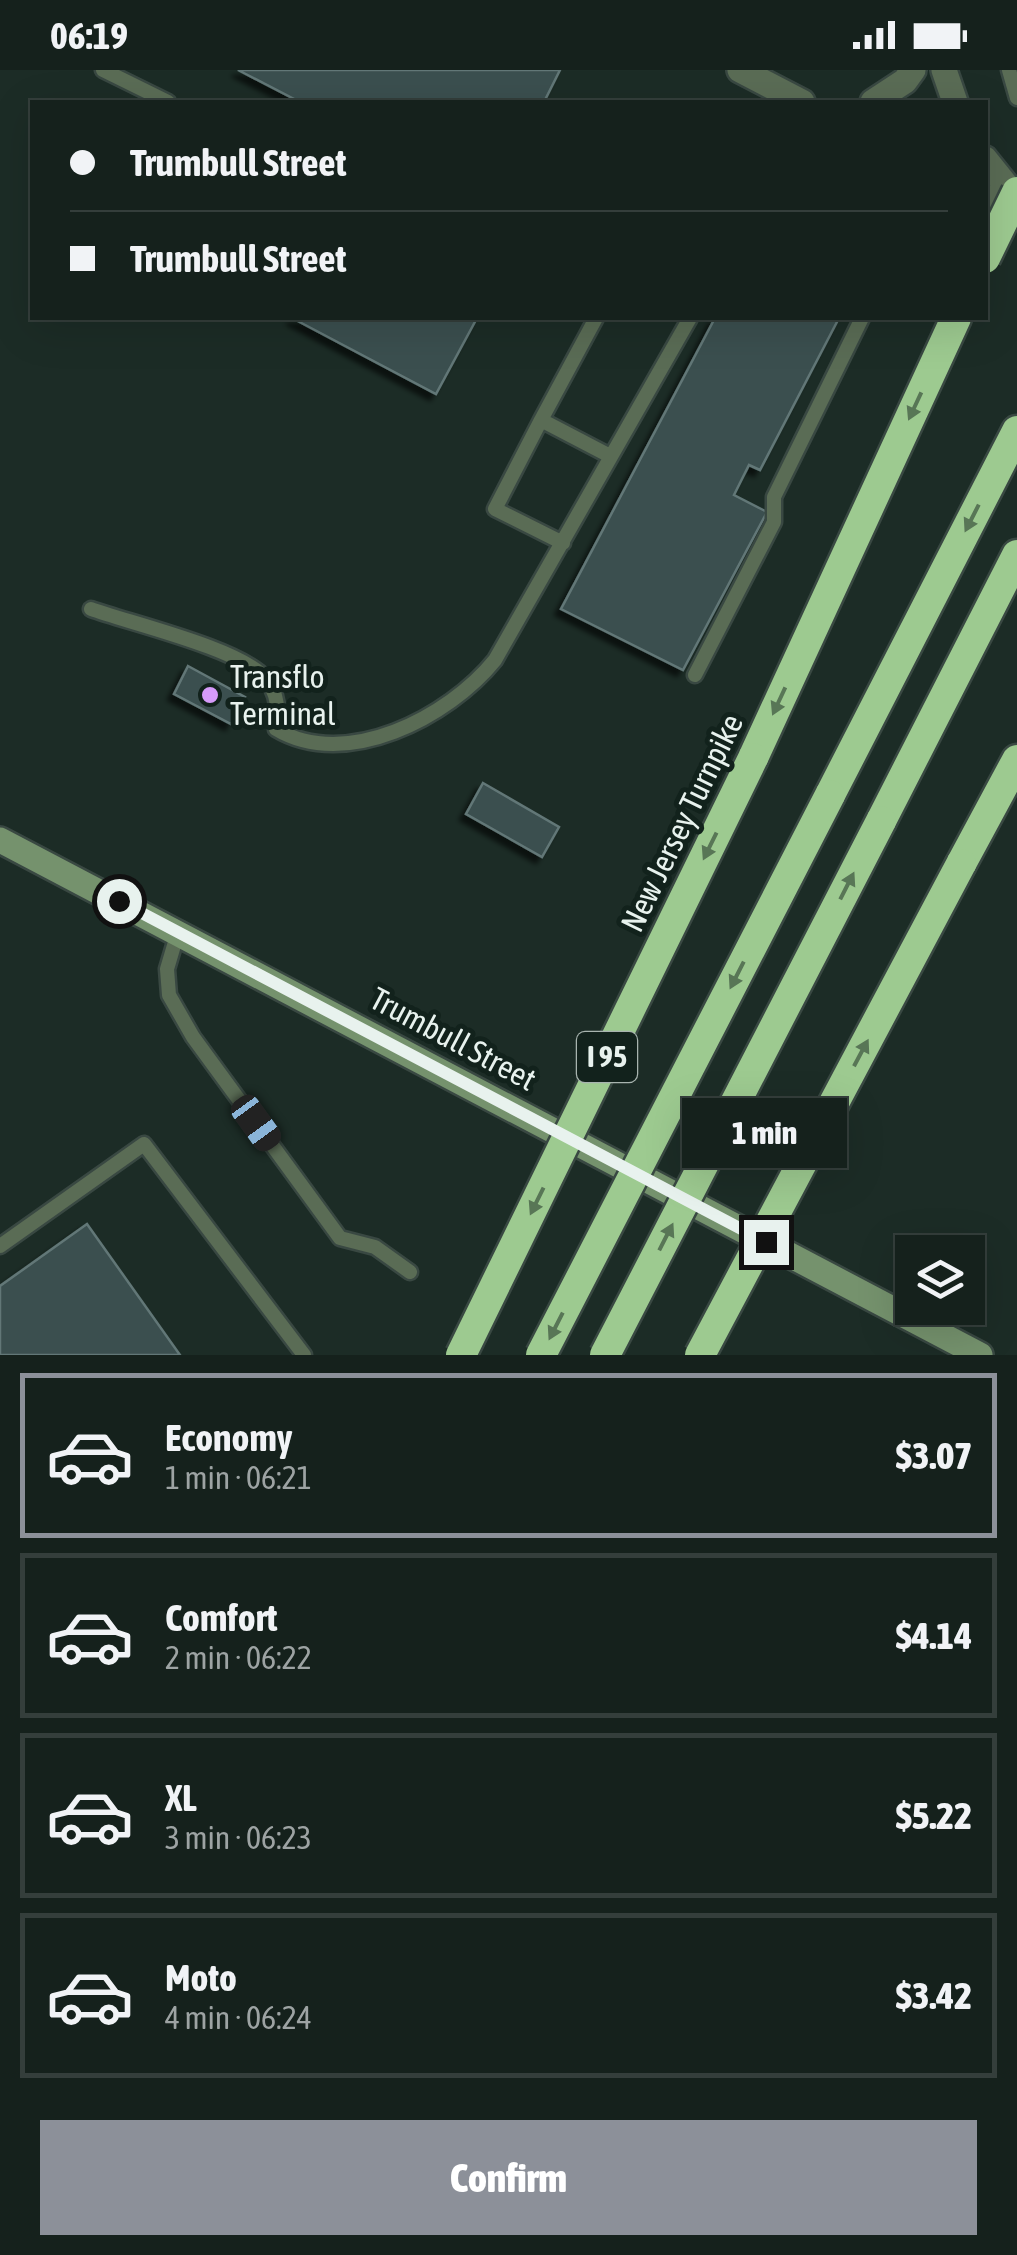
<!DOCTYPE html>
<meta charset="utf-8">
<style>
:root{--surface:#15211c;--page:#222e29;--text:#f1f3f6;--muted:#9da3a3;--line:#343e3b;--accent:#8c9099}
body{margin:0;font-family:"Asap Condensed",sans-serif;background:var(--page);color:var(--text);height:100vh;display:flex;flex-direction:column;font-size:38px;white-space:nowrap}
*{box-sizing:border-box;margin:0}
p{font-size:32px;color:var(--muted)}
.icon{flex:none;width:55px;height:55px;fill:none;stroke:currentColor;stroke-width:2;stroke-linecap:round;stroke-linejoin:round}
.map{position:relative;height:1285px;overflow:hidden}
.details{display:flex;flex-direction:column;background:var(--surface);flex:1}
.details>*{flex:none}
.guide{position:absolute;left:30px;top:30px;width:958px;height:220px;border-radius:0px;box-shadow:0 10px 40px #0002,0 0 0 2px var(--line);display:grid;align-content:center;height:220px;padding:0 40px;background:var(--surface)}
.fabs{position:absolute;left:895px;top:1165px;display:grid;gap:20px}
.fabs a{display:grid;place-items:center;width:90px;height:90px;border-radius:0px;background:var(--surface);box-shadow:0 10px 40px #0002,0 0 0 2px var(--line);font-size:50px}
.end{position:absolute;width:45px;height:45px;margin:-22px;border:12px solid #e8f2ee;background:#111;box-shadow:0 0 0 5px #111}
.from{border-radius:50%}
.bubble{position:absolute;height:70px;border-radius:0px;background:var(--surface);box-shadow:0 10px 40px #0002,0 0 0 2px var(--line);font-size:32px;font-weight:800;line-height:70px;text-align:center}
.car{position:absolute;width:30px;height:60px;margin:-30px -15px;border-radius:12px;box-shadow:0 0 8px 2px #0007;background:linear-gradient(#222 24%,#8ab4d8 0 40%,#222 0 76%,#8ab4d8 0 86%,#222 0)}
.guide b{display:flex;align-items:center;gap:35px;height:95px;font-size:38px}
.guide b+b{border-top:2px solid var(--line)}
.guide i{width:25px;height:25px;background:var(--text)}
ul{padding:18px 0 0;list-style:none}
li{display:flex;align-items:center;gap:30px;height:165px;margin:0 20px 15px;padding:0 20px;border:5px solid var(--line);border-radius:0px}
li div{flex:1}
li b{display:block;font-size:38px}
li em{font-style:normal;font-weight:800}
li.selected{border-color:var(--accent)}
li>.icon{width:90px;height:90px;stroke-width:1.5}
.primary-button{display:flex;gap:20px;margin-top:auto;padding:20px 40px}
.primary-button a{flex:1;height:115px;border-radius:0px;background:var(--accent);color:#fff;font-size:40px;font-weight:800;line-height:115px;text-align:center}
.status{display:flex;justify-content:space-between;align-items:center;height:70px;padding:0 50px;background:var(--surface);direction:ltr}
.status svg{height:28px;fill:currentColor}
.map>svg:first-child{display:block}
.building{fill:#3b4f4f;stroke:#627777;stroke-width:2.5;filter:url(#shadow)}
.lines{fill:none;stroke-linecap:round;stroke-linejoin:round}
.lane-casing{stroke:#394842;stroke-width:19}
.street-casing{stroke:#394842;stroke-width:30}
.secondary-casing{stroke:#394842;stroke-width:30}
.highway-casing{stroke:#394842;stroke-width:35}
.lane{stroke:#5a6c55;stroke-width:14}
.street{stroke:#5a6c55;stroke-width:25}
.secondary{stroke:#75926d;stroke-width:25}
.highway{stroke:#9dca90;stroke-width:30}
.highway-bridge-casing{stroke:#394842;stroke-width:35;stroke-linecap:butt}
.highway-bridge{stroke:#9dca90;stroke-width:30}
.oneway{fill:#587656}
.route{stroke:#e8f2ee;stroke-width:12}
.poi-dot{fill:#d69bfa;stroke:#12221c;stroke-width:4}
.labels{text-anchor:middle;stroke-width:10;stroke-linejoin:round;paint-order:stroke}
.shield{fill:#12221c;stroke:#a8b4af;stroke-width:2.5}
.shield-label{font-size:30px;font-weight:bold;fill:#e8f2ee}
.poi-label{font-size:32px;fill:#e8f2ee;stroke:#12221c;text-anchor:start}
.street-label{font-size:32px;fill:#e8f2ee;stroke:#12221c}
</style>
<div class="status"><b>06:19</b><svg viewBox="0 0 49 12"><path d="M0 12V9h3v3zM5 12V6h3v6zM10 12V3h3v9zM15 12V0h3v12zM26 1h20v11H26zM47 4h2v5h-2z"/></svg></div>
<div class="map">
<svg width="1017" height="1285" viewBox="0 0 1017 1285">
<defs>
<filter id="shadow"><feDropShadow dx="-6" dy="6" stdDeviation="2.5" flood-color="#0009"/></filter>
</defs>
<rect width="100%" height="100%" fill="#1c2c26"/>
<path class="building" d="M238,0H560L544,32H300Z
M292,248H477L436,324Z
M715,248H839L760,400L749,395L734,425L767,442L683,600L561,539Z
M188,596L245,627L231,654L174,624Z
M483,713L559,757L542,787L466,744Z
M87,1154L180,1285H0V1216Z"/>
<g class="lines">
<defs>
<path id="lane" d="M103,0L168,32
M1009,0L1017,28
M596,248L541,350L610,386
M541,350L495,439L563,473
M91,539C130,553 241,579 265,608C279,624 278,640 276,659C346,701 449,647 495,590L690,248
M695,605L774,452V427L862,248
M178,862L167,899L169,925L193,967L340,1168L375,1177L410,1202
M0,1176L144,1074L304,1285"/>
<path id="street" d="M740,0L802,32
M944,0L955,32
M873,32L905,11L913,0
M985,89L1017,129
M985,127L1017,141"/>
<path id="secondary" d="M0,770L980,1285"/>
<path id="highway" d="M753,688L956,248
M830,725L1017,361
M881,751L1017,485
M961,794L1017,690"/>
</defs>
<use href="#lane" class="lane-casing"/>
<use href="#street" class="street-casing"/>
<use href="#secondary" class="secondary-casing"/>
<use href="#highway" class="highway-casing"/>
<use href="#lane" class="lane"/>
<use href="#street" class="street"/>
<use href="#secondary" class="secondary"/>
<use href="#highway" class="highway"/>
<defs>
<path id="highway-bridge" d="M985,188L1017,122
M461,1285L753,688
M541,1285L830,725
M605,1285L881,751
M700,1285L961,794"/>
</defs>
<use href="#highway-bridge" class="highway-bridge-casing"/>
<use href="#highway-bridge" class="highway-bridge"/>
</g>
<defs><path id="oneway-solid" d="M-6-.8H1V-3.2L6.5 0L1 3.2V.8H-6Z" transform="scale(2.5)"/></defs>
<g class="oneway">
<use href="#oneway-solid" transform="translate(915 336) rotate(115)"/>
<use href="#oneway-solid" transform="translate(972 448) rotate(117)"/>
<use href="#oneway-solid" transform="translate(779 631) rotate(115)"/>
<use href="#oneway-solid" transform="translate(710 776) rotate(116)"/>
<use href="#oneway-solid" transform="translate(847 816) rotate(-63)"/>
<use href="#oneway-solid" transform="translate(737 905) rotate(117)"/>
<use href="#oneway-solid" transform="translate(861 983) rotate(-62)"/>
<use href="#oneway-solid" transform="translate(537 1131) rotate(116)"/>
<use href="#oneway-solid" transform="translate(666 1167) rotate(-63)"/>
<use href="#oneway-solid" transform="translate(556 1256) rotate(117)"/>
</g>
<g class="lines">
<path class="route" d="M119,831L766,1172"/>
</g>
<circle class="poi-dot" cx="210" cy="625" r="10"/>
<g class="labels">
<rect class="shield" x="577" y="962" width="60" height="50" rx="8"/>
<g class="shield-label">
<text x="607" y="997">I 95</text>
</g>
<g class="poi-label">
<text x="230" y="618">Transflo<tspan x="230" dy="37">Terminal</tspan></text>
</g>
<g class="street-label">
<text transform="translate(682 753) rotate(-64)" y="11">New Jersey Turnpike</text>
<text transform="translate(453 969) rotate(28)" y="11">Trumbull Street</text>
</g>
</g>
</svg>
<div class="fabs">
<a><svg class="icon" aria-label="layers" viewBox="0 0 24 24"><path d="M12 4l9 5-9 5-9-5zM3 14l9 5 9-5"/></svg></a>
</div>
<i class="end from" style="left:119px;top:831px"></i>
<i class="end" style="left:766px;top:1172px"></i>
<div class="bubble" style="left:682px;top:1028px;width:165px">1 min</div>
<i class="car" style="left:256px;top:1053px;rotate:144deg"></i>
<div class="guide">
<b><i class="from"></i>Trumbull Street</b>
<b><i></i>Trumbull Street</b>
</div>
</div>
<section class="details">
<ul>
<li class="selected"><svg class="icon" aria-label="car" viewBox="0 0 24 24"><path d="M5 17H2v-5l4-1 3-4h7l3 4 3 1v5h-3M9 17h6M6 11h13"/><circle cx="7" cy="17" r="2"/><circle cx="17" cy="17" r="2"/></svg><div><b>Economy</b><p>1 min · 06:21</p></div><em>$3.07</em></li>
<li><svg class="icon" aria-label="car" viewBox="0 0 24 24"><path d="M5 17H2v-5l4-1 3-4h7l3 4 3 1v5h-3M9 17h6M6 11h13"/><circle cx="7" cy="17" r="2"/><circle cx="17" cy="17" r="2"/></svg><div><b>Comfort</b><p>2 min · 06:22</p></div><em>$4.14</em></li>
<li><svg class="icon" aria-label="car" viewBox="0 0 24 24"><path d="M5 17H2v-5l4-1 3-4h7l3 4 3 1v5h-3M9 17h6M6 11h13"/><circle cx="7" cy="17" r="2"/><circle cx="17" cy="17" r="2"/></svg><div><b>XL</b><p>3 min · 06:23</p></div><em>$5.22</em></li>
<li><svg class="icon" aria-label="car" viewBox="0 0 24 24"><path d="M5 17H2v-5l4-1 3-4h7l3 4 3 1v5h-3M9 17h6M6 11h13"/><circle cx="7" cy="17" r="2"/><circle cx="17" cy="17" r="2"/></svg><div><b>Moto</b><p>4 min · 06:24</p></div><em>$3.42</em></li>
</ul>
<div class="primary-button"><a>Confirm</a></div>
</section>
